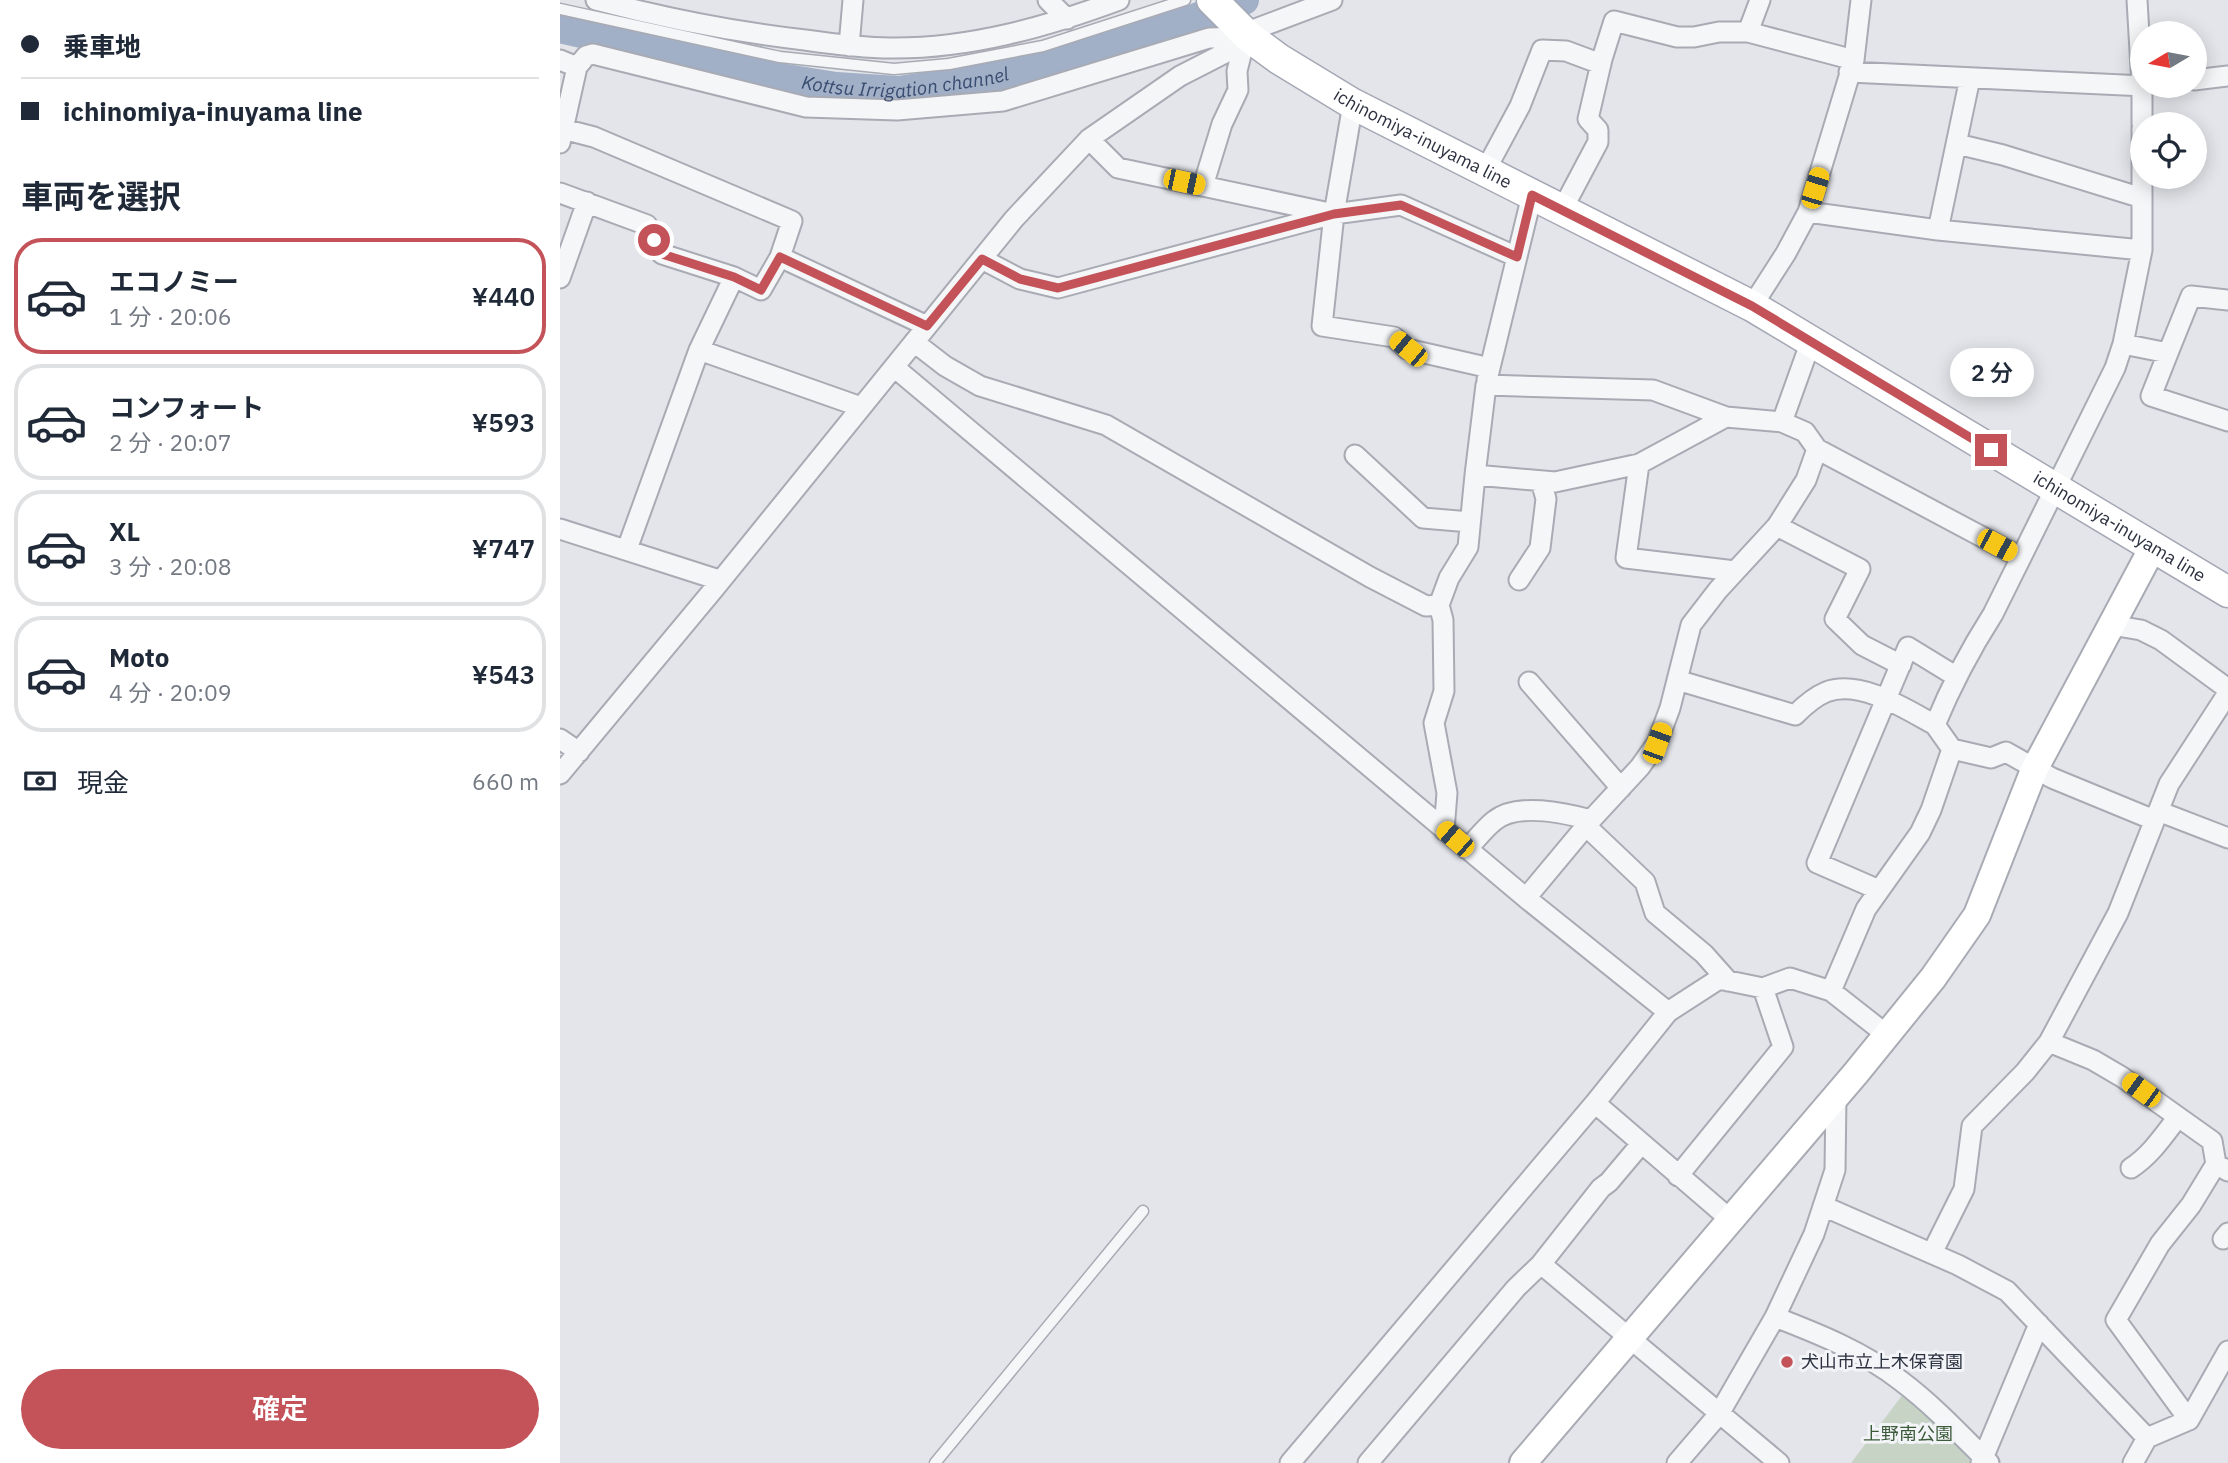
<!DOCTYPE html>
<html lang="ja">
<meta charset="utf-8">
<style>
:root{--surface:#fff;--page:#f2f2f3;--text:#1f2937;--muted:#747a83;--line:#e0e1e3;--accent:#c45359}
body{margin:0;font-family:"IBM Plex Sans","Noto Sans JP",sans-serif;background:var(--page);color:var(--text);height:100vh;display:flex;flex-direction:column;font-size:26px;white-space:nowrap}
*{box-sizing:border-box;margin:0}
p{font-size:23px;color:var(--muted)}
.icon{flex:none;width:38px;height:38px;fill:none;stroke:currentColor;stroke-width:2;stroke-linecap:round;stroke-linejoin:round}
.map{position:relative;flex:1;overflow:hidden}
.details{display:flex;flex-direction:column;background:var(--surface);width:560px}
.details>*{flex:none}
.guide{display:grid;align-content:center;height:154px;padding:0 21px;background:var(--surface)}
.needle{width:46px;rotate:260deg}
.buttons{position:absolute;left:1570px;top:21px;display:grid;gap:14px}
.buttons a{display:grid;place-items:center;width:77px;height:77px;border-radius:50%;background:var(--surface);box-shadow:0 4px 18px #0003;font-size:35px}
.end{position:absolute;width:32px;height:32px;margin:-16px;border:9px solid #c45359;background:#fff;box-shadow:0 0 0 4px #fff}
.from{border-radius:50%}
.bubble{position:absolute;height:49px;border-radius:24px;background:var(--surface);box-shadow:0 4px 18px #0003;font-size:23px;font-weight:600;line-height:49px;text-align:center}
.car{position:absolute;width:21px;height:42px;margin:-21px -10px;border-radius:9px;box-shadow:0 0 5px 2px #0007;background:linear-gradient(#f5c518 24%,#345 0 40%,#f5c518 0 76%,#345 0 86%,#f5c518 0)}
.guide b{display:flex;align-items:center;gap:24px;height:66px;font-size:26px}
.guide b+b{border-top:2px solid var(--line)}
.guide i{width:18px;height:18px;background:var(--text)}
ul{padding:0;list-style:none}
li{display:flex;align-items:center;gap:21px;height:116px;margin:0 14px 10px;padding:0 7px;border:4px solid var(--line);border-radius:28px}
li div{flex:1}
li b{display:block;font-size:26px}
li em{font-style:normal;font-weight:600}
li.current{border-color:var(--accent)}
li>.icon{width:63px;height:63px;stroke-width:1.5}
h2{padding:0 21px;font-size:32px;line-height:84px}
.pay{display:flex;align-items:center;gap:18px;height:77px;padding:0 21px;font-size:26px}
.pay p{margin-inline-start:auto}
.button{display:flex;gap:14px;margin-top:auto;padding:14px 21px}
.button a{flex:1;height:80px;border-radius:42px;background:var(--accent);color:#fff;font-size:28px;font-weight:600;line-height:80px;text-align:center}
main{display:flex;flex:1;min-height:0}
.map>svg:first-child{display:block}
.green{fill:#c7d3c4}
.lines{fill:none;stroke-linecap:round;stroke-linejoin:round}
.river{stroke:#a1afc7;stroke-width:30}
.lane-casing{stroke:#a8abb4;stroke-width:13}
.street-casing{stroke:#a8abb4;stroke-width:23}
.secondary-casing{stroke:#a8abb4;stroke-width:30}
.primary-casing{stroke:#a3a8b4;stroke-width:33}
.lane{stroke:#f5f6f8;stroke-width:10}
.street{stroke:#f5f6f8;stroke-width:19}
.secondary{stroke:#fff;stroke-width:26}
.primary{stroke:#fff;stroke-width:30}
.route{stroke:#c45359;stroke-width:9}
.poi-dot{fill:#c45359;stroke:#f2f4f7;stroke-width:2.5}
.labels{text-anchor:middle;stroke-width:6;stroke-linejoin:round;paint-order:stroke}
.street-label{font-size:18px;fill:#2c3140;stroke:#f2f4f7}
.poi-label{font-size:18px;fill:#2c3140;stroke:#f2f4f7;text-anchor:start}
.park-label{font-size:18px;fill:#3d5b3a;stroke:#f2f4f7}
.water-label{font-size:19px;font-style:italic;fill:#394d71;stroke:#f2f4f7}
</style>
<main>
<section class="details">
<div class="guide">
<b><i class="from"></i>乗車地</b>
<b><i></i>ichinomiya-inuyama line</b>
</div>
<h2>車両を選択</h2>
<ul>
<li class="current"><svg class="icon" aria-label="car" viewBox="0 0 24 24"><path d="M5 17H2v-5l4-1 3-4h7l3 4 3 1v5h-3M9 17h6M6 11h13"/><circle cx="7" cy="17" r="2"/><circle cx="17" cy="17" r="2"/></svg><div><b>エコノミー</b><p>1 分 · 20:06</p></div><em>¥440</em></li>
<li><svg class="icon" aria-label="car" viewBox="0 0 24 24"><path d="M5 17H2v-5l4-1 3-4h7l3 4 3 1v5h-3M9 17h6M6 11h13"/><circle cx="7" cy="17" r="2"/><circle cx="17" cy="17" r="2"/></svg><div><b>コンフォート</b><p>2 分 · 20:07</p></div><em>¥593</em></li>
<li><svg class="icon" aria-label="car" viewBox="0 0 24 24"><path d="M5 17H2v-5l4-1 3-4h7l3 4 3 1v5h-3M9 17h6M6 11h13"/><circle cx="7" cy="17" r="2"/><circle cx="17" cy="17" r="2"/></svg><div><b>XL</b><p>3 分 · 20:08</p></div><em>¥747</em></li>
<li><svg class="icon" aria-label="car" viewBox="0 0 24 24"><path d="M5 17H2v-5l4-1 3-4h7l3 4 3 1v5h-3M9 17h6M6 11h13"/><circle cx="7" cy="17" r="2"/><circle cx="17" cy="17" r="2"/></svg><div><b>Moto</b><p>4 分 · 20:09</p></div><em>¥543</em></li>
</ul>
<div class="pay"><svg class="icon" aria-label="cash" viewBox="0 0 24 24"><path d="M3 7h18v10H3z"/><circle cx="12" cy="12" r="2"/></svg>現金<p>660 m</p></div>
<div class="button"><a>確定</a></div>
</section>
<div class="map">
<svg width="1668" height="1463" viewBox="0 0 1668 1463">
<rect width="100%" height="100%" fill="#e3e5ea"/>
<path class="green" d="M1347,1389L1411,1462L1410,1463H1291Z"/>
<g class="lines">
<path class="river" id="s1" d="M0,28L214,77L276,87L338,91L428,78L488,63L620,24L684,0"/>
<defs>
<path id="lane" d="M0,9L220,57L334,69L389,64L483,46L625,0
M375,1463L583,1211"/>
<path id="street" d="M36,0C104,18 174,32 245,40C273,44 302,48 330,48C409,49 486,27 559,0
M488,0L507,19
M1200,0L1188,32L1294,60
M1577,0L1582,85
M289,46L293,0
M0,60L17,67L26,56L33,54L246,107L337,110L443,101L649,38L688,37
M1289,72L1585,86
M1634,80L1668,76
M793,104L774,214L762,326L834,337L847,349L930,368
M1582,124V86
M529,139L558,168L774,214L841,205L957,257
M0,143L17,67
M1397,144L1443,155L1582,198
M925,171L960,106L982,50L1006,51L1041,64
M643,186L662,124L678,90L677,71L681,55L689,38
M0,193L87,225L102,254L174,277L201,290L220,257L232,221L34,137L3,129
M1002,210L1038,142V130L1028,119L1042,59L1054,21L1117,37H1134L1159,32H1188
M1248,212L1378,230L1582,250
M1378,230L1410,78
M220,257L367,326
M422,259L460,279L498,288L770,215
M0,278L27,202
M1192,306L1226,253L1248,212L1294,60L1301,0
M354,342L385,366L420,386L546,425L810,577L866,606L879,605
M1563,344L1608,353L1631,296L1668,300
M139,350L301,407
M1608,353L1591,396L1668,421
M334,367L966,898L1108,1012
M927,380L972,195
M1166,417L1093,390L926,385L915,475L995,482L1079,464L1166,417L1222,422
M1257,449L1460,557
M795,455L863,518L910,522
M1079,464L1066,558L1175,571
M1217,526L1300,569L1275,619L1302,645L1341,665
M0,529L159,580
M67,549L139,350L174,277
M959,580L980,548L986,499L981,481
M1551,625L1581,630L1601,640L1668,689
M1117,680L1235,715C1244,706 1254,697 1266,692C1300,679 1346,709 1375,725
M969,682L1061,788
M0,739L19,752
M1392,749L1431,758L1446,752L1492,778L1594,820
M0,774L154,589L454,219L529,139L620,76L663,54L698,28L772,0
M1598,811L1668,838
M1026,826L1085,882L1095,913L1144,954L1168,981
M884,830L887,793L874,723L884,691L883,620L879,605L889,578L908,547L915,475
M907,849C916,840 924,829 934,821C957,802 1005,813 1031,820
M1319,890L1257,863L1348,647L1397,677
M966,898L1031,820L1080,767L1097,743L1110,708L1131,625L1158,590L1217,526L1246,480L1257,449L1245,432L1222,422L1251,341
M1271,991L1306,909L1360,833L1371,810L1392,749L1375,725C1391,686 1410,650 1433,614L1555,368L1563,344L1582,250V128
M1489,1042L1533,1060L1562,1077L1652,1141L1656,1164L1668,1171
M1035,1103L1171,1220
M1571,1168C1591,1155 1604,1135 1618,1117
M1118,1176L1223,1047L1203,988
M1263,1206L1398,1265L1447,1291L1587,1438
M1663,1239L1668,1233
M1372,1253L1404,1189L1412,1126L1465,1072L1489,1042L1558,913L1609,784L1668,693
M981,1264L1219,1463
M1215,1317C1259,1334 1304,1352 1341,1381C1373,1405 1401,1435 1429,1463
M1629,1420L1556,1320L1600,1244L1631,1205L1656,1164
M730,1463L1035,1103L1108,1012L1159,979L1203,988L1230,978L1271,991L1327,1035
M808,1463L956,1288L981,1264L1041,1188L1049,1182L1081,1144
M1117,1463L1159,1414L1215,1317L1254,1234L1275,1170L1276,1096
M1421,1463L1479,1324
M1573,1463L1587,1438L1629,1420L1668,1351"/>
<path id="secondary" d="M963,1463L1296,1073L1373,978L1417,915L1474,770L1593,547"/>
<g id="primary">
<path id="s2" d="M652,0L689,37L719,59L793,104L1192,306L1668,592"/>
</g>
</defs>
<use href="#lane" class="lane-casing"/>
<use href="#street" class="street-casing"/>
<use href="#secondary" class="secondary-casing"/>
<use href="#primary" class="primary-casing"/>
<use href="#lane" class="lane"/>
<use href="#street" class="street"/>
<use href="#secondary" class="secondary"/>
<use href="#primary" class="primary"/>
</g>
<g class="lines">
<path class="route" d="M94,240L102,254L174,277L201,290L220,257L367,326L422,259L460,279L498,288L774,214L841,205L957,257L972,195L1192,306L1431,450"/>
</g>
<circle class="poi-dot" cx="1227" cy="1362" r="7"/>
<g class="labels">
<g class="street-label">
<text dy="6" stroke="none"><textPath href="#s2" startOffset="254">ichinomiya-inuyama line</textPath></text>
<text dy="6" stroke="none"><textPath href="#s2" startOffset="1052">ichinomiya-inuyama line</textPath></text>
</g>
<g class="poi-label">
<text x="1241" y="1368">犬山市立上木保育園</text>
</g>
<g class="park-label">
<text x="1348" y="1440">上野南公園</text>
</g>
<g class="water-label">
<text dy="7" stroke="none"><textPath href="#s1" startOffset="352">Kottsu Irrigation channel</textPath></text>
</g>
</g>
</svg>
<div class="buttons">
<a><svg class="needle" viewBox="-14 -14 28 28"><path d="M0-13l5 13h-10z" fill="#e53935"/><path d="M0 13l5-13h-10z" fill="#747a83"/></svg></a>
<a><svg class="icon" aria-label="locate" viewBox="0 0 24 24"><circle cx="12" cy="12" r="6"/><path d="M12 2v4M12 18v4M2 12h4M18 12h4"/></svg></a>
</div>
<i class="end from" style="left:94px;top:240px"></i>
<i class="end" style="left:1431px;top:450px"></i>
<div class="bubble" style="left:1390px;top:348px;width:84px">2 分</div>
<i class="car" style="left:624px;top:182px;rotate:102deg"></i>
<i class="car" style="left:1255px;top:188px;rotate:17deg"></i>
<i class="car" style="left:848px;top:349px;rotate:310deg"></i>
<i class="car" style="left:1437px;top:545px;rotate:118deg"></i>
<i class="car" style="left:1097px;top:743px;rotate:20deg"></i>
<i class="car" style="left:895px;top:839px;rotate:311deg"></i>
<i class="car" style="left:1581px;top:1090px;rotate:306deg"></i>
</div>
</main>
